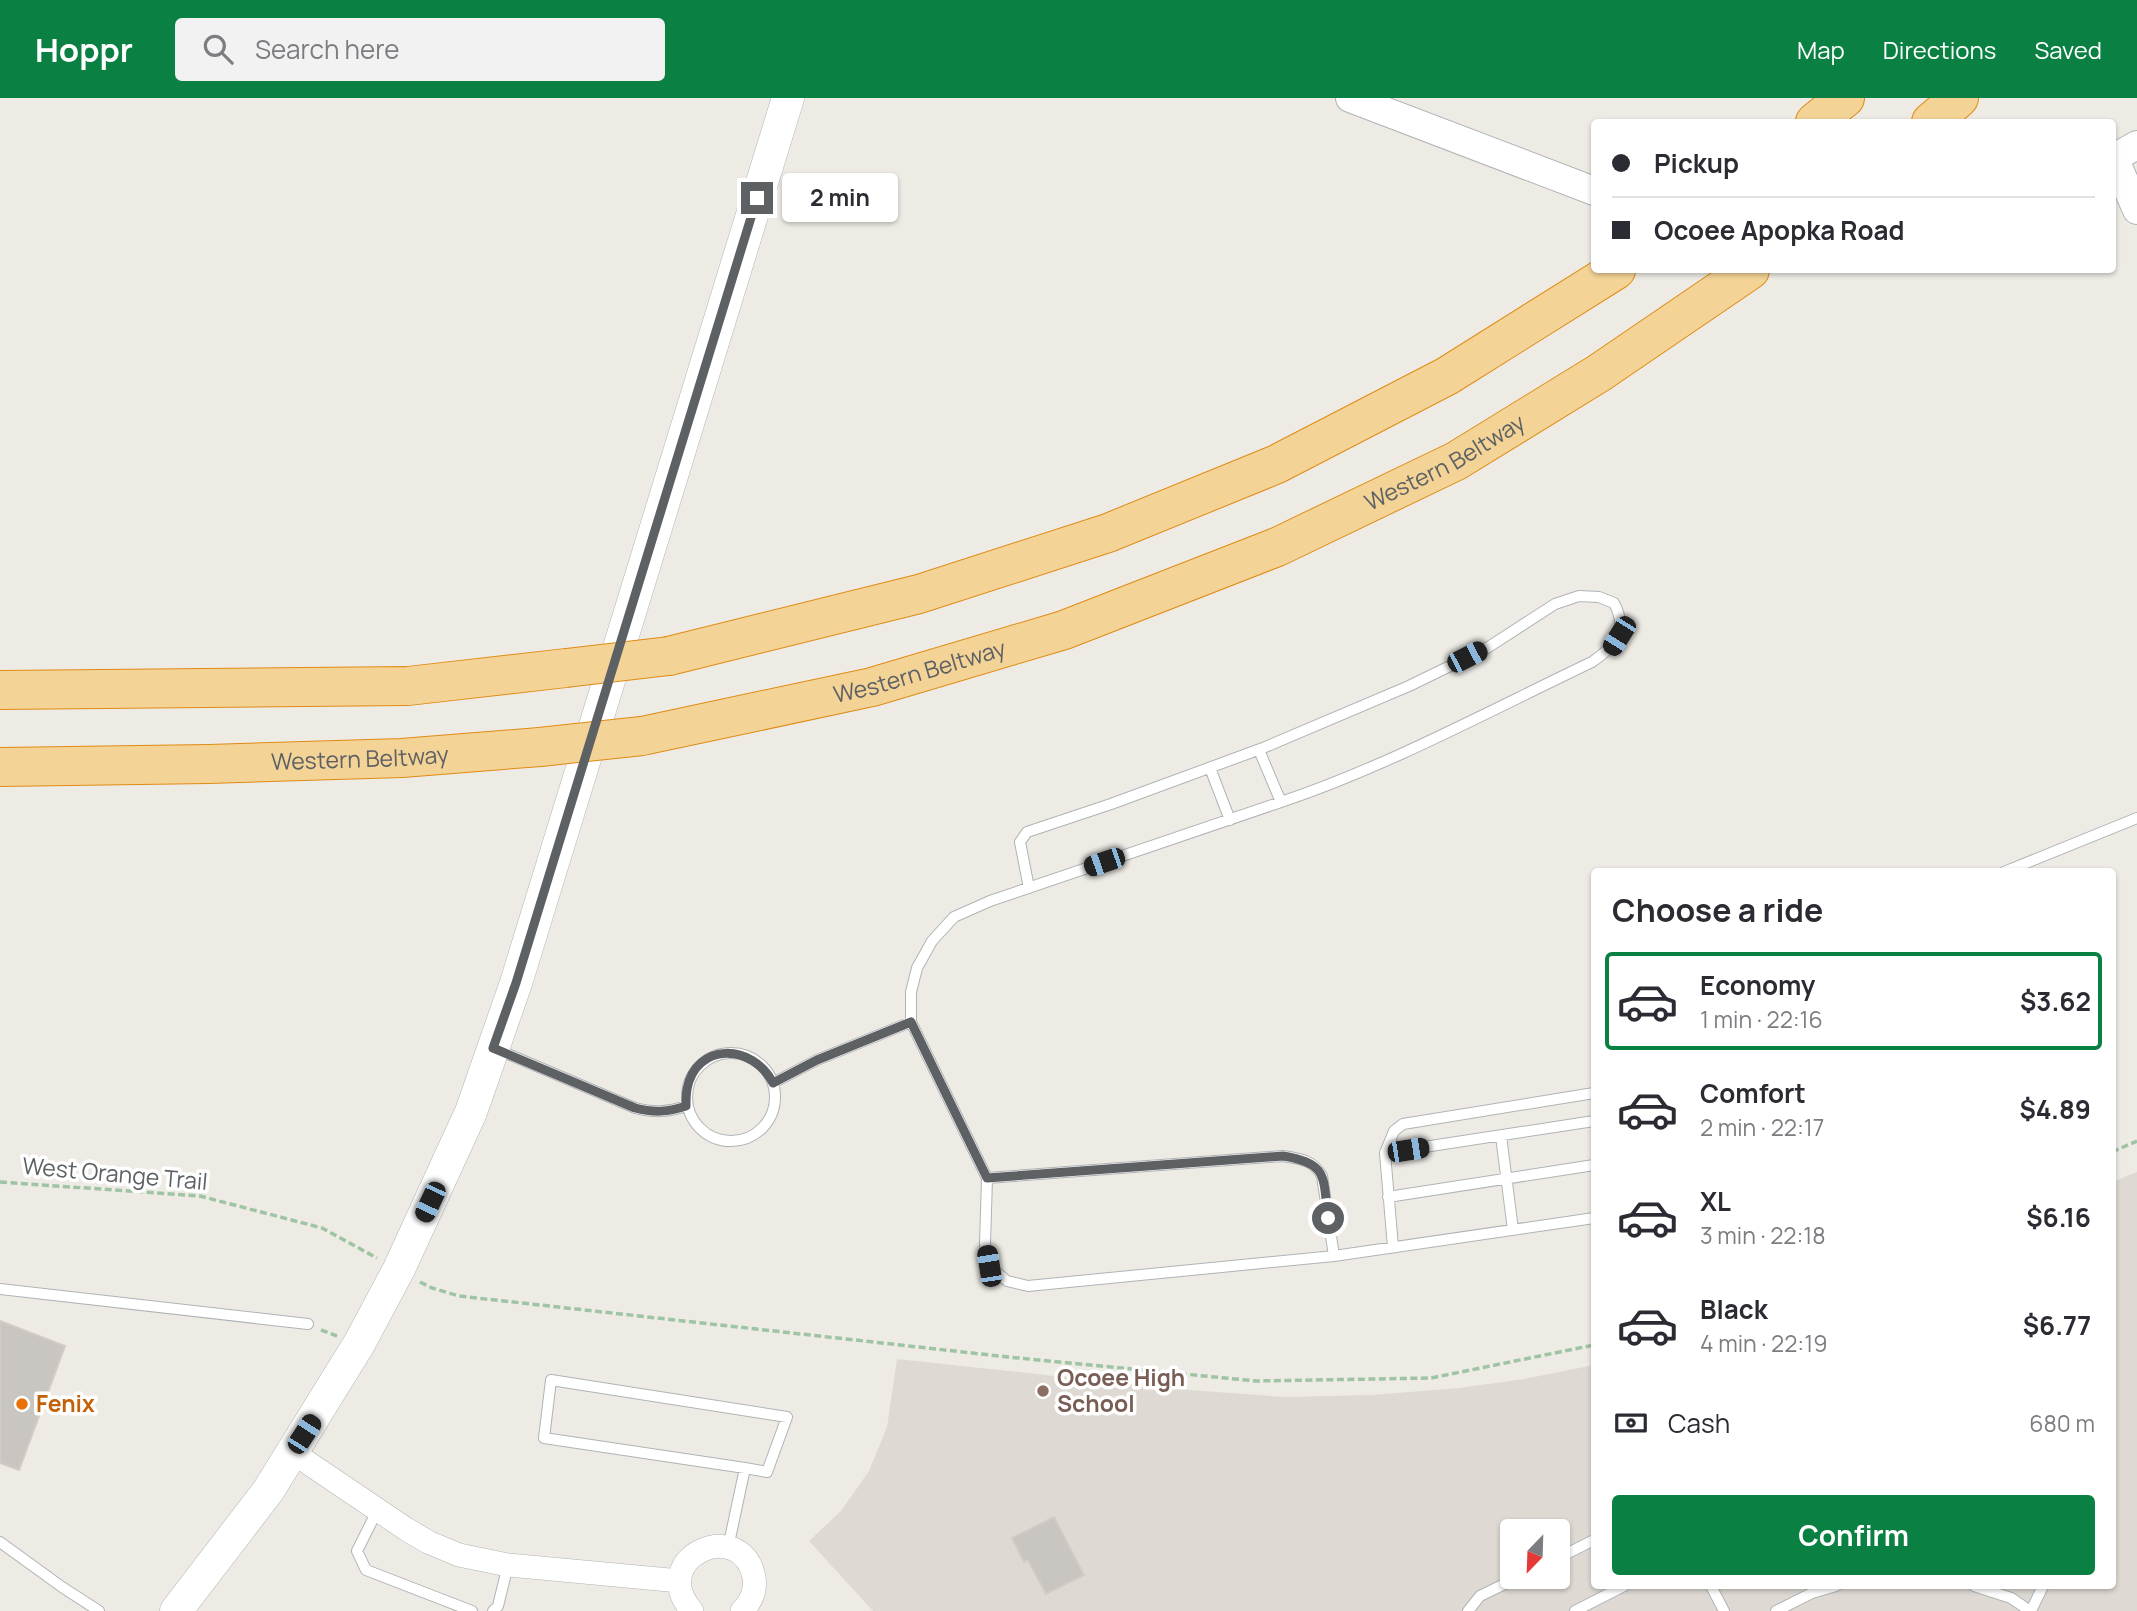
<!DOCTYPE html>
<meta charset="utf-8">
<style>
:root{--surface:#fff;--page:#f2f2f3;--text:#2b2b33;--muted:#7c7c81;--line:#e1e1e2;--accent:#0b8043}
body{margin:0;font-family:Manrope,sans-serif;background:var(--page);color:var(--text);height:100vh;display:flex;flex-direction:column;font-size:26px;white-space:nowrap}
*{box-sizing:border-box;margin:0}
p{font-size:23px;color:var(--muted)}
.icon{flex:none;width:38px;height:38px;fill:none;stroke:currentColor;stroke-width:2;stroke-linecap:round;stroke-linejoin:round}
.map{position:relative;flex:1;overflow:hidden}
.side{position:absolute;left:1591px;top:770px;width:525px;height:721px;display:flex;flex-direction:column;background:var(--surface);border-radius:7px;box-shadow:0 2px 5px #0004}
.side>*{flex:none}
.top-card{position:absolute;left:1591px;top:21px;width:525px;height:154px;border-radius:7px;box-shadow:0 2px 5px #0004;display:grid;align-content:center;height:154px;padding:0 21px;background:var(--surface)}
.needle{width:46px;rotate:203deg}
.fabs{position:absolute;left:1500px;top:1421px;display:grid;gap:14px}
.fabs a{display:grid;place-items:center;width:70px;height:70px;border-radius:7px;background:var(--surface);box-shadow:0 2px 5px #0004;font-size:35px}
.end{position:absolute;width:32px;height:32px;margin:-16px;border:9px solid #5d6164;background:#fff;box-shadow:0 0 0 4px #fff}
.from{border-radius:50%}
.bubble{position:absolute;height:49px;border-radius:7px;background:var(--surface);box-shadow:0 2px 5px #0004;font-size:23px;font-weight:700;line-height:49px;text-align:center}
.car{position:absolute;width:21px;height:42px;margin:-21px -10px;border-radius:9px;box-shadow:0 0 5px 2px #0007;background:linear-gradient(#222 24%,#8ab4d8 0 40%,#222 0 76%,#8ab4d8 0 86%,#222 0)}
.top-card b{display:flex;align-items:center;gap:24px;height:66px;font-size:26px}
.top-card b+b{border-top:2px solid var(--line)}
.top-card i{width:18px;height:18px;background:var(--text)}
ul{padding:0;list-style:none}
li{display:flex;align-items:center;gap:21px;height:98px;margin:0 14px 10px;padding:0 7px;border:4px solid transparent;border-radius:7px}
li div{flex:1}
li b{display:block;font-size:26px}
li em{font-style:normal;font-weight:700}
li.current{border-color:var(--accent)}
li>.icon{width:63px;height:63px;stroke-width:1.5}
h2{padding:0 21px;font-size:32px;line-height:84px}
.pay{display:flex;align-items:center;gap:18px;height:77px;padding:0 21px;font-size:26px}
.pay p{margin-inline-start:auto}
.button{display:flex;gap:14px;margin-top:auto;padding:14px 21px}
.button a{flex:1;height:80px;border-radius:7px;background:var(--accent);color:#fff;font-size:28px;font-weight:700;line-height:80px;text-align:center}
header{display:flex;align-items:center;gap:42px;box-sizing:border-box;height:98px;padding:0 35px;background:var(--accent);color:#fff}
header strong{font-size:33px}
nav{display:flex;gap:38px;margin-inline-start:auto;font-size:24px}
.search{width:490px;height:63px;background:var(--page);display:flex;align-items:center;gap:18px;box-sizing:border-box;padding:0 24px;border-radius:7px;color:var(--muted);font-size:26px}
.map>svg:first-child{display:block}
.education{fill:#dedad3;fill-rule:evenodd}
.building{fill:#c9c6c1;stroke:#d2ccc4;stroke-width:2}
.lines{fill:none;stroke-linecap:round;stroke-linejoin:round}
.service-casing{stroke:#b0b3b6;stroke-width:12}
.minor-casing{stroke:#b0b3b6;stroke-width:24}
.tertiary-casing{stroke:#b0b3b6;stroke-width:30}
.secondary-casing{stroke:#b1b5b9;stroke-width:33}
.motorway-casing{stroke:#df8b14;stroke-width:40}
.path{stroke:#9ec4a4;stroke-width:3.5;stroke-dasharray:7 3.5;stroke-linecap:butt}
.service{stroke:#fff;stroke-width:10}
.minor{stroke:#fff;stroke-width:23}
.tertiary{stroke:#fff;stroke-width:28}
.secondary{stroke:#fff;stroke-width:32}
.motorway{stroke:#f4d396;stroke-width:38}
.motorway-bridge-casing{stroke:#df8b14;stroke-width:40;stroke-linecap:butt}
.motorway-bridge{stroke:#f4d396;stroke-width:38}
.route{stroke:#5d6164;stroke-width:9}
.education-dot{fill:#8d6e63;stroke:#fff;stroke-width:2.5}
.food-dot{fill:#e8710a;stroke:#fff;stroke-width:2.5}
.labels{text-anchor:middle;stroke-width:7;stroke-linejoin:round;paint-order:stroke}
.street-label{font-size:23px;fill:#5d6164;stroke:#fff}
.education-label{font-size:23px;font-weight:bold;fill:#785e54;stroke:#fff;text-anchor:start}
.food-label{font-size:23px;font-weight:bold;fill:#c56008;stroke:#fff;text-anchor:start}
</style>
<header>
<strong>Hoppr</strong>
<div class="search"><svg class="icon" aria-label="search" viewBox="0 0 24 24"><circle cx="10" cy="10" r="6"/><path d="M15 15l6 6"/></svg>Search here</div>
<nav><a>Map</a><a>Directions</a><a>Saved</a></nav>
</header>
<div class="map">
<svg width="2137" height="1513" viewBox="0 0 2137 1513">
<rect width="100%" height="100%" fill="#eeebe5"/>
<path class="education" d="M2137,1074V1513H873L809,1443L841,1413L869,1373L887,1329L897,1261L1176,1291L1285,1299L1372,1297L1459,1290L1524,1281L1594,1267V1488H2112V1084ZM1512,1433H1558V1479H1512Z"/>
<path class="building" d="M0,1223L65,1248L19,1372L0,1365Z
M1054,1419L1084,1477L1046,1496L1028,1462L1024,1464L1012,1440Z"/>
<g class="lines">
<defs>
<path id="service" d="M1259,652L1281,704
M1210,670L1230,722
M2004,774L2137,720
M911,924L987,1080L985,1146L989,1168L1007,1183L1028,1188L1334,1158L1594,1120
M496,951L635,1010C654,1015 668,1014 686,1008
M687 999a44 44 0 1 1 88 0a44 44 0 1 1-88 0Z
M773,985L817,962L911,924V894L917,870L932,843L954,819L990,803L1281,704C1388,668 1489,613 1592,564C1615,548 1629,533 1614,505L1599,499L1579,498L1555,506L1487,550L1409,588L1263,650L1111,706L1027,734L1020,744L1029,790
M1501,1038L1513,1132
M1385,1055L1394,1033L1403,1026L1594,995
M987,1080L1283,1058C1301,1061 1313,1062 1322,1078L1334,1158
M1388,1099L1594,1067
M1393,1149L1385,1055L1594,1023
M0,1191L308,1226
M378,1411L357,1453L366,1472L472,1513
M0,1444L62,1489L99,1513
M728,1450L745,1370L544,1340L551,1282L787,1319L767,1374L745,1370
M1558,1460L1594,1442
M1711,1488L1724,1513
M1974,1488L2011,1500L2030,1513
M493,1513L498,1508L508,1467
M1468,1513L1480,1498L1519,1479
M1575,1513L1624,1488
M1776,1513L1812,1495L1836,1488
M2031,1513L2043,1488"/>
<path id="minor" d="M292,1354L406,1431L428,1444L459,1457L508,1467L680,1483
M692,1513C646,1460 741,1417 754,1479C756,1492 751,1504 742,1513"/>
<path id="tertiary" d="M1350,0L1594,93
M2114,60L2137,112
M2112,61L2137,47"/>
<path id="secondary" d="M176,1513L268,1393L359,1246L399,1171L471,1014L516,885L788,0"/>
<g id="motorway">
<path d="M1815,24L1845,0"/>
<path d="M1931,24L1959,0"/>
<path d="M669,558L919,496L1108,435L1277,366L1447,278L1616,172"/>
<path d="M0,592L408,588L566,570"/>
<path id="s1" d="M642,638L872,589L1064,532L1277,449L1456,363L1599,275L1750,172"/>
<path id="s2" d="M0,669L209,666L402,660L540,649"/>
</g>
</defs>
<use href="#service" class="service-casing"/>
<use href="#minor" class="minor-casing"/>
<use href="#tertiary" class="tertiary-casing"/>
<use href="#secondary" class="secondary-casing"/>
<use href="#motorway" class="motorway-casing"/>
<path class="path" d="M2112,1054L2137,1043
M0,1084L200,1098L322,1130L377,1160
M420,1184L432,1190L459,1198L1008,1259L1256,1283L1431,1280L1594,1247
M321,1232L337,1238"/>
<use href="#service" class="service"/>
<use href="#minor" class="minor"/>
<use href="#tertiary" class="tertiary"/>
<use href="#secondary" class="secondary"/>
<use href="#motorway" class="motorway"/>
<defs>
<path id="motorway-bridge" d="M566,570L669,558
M540,649L642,638"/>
</defs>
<use href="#motorway-bridge" class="motorway-bridge-casing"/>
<use href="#motorway-bridge" class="motorway-bridge"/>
</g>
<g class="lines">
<path class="route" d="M757,100L516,885L493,950L635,1010C654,1015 668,1014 686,1008C686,1003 686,997 687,991C696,944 752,945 773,985L817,962L911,924L987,1080L1283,1058C1329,1065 1323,1080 1328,1120"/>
</g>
<circle class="education-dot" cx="1043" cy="1293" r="7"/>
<circle class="food-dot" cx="22" cy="1306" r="7"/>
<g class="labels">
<g class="street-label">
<text dy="8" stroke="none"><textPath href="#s1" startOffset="852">Western Beltway</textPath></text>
<text dy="8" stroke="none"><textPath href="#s1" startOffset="285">Western Beltway</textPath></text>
<text dy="8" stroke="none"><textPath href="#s2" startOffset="360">Western Beltway</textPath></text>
<text transform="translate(115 1076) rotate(5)" y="8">West Orange Trail</text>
</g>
<g class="education-label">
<text x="1057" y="1288">Ocoee High<tspan x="1057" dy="26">School</tspan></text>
</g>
<g class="food-label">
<text x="36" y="1314">Fenix</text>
</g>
</g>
</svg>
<div class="fabs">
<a><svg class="needle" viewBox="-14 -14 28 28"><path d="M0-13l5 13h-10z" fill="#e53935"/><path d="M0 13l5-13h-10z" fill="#7c7c81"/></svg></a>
</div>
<i class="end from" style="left:1328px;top:1120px"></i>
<i class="end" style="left:757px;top:100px"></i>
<div class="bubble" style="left:782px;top:75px;width:116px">2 min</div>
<i class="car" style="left:1619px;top:538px;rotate:212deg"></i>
<i class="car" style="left:1467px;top:559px;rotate:63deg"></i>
<i class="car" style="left:1104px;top:764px;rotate:251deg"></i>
<i class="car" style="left:1408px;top:1052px;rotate:81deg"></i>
<i class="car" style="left:430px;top:1104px;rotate:205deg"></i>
<i class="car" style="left:989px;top:1168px;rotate:351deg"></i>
<i class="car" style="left:304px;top:1336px;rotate:33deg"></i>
<div class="top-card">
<b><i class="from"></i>Pickup</b>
<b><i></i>Ocoee Apopka Road</b>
</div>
<section class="side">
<h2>Choose a ride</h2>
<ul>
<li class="current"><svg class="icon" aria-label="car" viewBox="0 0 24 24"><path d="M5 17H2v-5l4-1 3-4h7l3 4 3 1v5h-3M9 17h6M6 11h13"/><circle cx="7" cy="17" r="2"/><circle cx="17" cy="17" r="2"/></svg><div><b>Economy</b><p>1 min · 22:16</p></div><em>$3.62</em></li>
<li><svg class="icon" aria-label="car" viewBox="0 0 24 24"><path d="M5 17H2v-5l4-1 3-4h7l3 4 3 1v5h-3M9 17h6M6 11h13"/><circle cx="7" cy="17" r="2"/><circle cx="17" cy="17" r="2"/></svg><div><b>Comfort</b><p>2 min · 22:17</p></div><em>$4.89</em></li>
<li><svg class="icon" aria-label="car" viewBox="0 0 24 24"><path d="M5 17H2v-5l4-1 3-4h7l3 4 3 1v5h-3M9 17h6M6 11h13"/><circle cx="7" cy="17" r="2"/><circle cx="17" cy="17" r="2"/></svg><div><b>XL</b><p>3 min · 22:18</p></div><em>$6.16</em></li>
<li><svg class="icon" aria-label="car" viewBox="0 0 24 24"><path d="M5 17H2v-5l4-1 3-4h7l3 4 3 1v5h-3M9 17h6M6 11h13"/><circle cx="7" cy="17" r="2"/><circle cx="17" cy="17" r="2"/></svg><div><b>Black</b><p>4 min · 22:19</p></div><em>$6.77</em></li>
</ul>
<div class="pay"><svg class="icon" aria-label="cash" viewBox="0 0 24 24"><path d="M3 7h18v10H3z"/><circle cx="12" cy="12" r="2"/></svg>Cash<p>680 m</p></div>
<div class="button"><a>Confirm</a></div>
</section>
</div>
